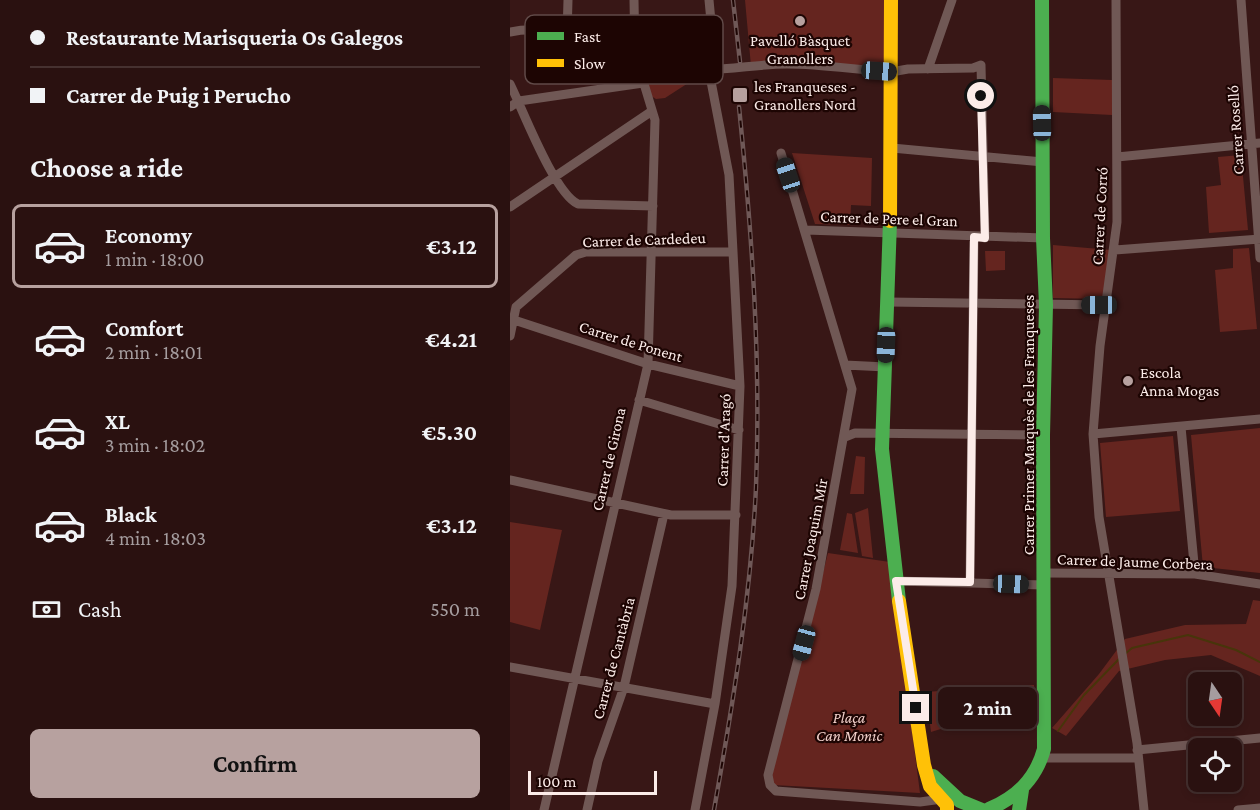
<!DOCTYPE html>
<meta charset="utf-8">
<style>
:root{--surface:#2a1110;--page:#361f1e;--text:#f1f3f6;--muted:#a59d9f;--line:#463130;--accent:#b7a19f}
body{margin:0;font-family:"Crimson Pro",serif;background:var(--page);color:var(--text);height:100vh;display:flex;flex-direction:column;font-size:22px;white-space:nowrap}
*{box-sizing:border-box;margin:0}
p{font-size:20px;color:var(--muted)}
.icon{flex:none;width:33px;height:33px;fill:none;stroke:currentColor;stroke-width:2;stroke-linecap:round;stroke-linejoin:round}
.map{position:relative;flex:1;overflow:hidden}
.sheet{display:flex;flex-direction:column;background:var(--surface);width:510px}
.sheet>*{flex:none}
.hud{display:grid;align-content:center;height:132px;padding:0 30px;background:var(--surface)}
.needle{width:39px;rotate:167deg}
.buttons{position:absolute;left:678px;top:672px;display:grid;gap:12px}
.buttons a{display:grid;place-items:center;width:54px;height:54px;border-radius:9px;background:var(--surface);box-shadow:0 3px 9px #0003,0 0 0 2px var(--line);font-size:30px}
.scale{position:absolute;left:18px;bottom:15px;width:129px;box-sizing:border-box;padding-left:6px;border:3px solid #fcece9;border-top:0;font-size:16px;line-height:21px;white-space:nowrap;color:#fcece9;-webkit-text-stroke:4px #1d0503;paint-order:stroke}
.end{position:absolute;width:27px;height:27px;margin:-14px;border:8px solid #fcece9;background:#111;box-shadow:0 0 0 3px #111}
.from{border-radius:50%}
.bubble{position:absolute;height:42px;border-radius:9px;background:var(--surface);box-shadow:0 3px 9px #0003,0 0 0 2px var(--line);font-size:20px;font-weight:700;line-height:42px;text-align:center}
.car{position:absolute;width:18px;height:36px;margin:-18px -9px;border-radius:8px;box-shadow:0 0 4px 2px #0007;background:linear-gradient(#222 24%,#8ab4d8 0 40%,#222 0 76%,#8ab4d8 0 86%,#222 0)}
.hud b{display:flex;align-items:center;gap:21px;height:57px;font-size:22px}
.hud b+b{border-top:2px solid var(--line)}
.hud i{width:15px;height:15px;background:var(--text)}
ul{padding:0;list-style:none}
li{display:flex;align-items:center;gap:18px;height:84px;margin:0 12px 9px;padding:0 18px;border:3px solid transparent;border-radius:9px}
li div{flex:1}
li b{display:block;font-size:22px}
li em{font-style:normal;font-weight:700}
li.selected{border-color:var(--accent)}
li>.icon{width:54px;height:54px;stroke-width:1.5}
h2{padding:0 30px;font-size:27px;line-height:72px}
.pay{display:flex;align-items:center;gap:15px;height:66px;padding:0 30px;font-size:22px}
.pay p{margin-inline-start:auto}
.button{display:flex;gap:12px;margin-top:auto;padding:12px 30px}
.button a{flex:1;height:69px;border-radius:9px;background:var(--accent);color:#111;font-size:24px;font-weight:700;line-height:69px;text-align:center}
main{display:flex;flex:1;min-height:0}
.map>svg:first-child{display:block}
.green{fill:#65251f}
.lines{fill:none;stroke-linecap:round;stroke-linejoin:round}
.stream{stroke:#47350a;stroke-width:2}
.street{stroke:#705855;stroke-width:9}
.fast{stroke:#4caf50;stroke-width:14}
.slow{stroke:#ffc107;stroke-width:14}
.rail-casing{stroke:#6f5857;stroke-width:4.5}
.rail{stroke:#1d0503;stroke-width:2;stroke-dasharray:7;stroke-linecap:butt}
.route{stroke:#fcece9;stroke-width:8}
.poi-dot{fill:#b7a19f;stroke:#1d0503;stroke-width:2}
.labels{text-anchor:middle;stroke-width:4.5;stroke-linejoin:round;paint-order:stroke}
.poi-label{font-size:16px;fill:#fcece9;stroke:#1d0503;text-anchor:start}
.street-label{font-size:16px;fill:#fcece9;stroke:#1d0503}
.park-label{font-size:16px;font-style:italic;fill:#f0cfc9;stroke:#1d0503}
.key{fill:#1d0503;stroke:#604a48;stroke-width:1.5}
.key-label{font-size:16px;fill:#fcece9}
</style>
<main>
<section class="sheet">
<div class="hud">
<b><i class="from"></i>Restaurante Marisqueria Os Galegos</b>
<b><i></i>Carrer de Puig i Perucho</b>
</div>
<h2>Choose a ride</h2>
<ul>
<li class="selected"><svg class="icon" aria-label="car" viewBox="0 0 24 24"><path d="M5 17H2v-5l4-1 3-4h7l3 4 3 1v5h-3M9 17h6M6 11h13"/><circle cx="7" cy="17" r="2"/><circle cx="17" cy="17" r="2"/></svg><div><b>Economy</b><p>1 min · 18:00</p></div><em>€3.12</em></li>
<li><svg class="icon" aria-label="car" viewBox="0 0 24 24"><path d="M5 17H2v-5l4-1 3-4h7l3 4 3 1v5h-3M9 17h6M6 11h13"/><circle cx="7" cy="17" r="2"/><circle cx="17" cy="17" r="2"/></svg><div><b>Comfort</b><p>2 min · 18:01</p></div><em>€4.21</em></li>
<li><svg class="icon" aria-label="car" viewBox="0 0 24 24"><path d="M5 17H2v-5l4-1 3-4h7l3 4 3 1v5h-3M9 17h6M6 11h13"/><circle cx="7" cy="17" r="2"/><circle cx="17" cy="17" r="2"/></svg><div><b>XL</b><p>3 min · 18:02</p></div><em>€5.30</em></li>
<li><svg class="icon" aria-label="car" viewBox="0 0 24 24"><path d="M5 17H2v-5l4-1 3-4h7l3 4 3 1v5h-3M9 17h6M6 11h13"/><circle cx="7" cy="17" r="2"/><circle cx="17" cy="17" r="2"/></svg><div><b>Black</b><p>4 min · 18:03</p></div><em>€3.12</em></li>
</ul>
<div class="pay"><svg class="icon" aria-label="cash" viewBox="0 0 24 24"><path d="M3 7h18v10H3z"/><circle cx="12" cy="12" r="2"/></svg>Cash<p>550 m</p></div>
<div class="button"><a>Confirm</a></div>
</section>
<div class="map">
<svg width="750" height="810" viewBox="0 0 750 810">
<rect width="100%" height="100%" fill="#381716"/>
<path class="green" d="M235,0H381V72L241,66Z
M139,60L183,71L186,78L155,98L146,99L141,96L131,65Z
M543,78L602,80V115L543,112Z
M282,153L362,158L361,206L341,205L340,225L305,224Z
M731,155L738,230L699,233L696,187L711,185L708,157Z
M543,245L601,250L593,299L543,298Z
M739,248L747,329L710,332L705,270L723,268V249Z
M475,251H495V270L476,271Z
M750,428V573L693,567L681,435Z
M663,436L670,511L596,517L590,443Z
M346,456L355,457L354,494H340Z
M358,508L363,558L352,556L345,513Z
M337,513L342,514L348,553L330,550Z
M0,522L52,530L30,630L0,622Z
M318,553L380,562L410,793L263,785L262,775Z
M743,600L750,601V676L701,655L655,660L609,671L556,736L542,728L589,674L615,639L675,625L736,624Z
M509,685H524L525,700L421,732L416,692Z"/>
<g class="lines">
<path class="stream" d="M615,654L622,648L678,635L726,650L750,662
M548,731L574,695L610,658"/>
<path class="street" d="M606,0L607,222L590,346L583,434L589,517L627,743L634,810
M731,0L750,258
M0,32C47,21 113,52 159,65C198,76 237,64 277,64C312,64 347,70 381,72L398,69L463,68L471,65L475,238
M57,35L58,0
M418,69L442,0
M0,84C13,110 44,193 68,204L143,206
M0,107L9,101L133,83
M382,148L533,162
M271,153L342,389L306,589L258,775L260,785L266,791L410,802L432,799
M607,157L750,143
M0,207L142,111
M296,230L533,238
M605,250L750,239
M378,302L597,305
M4,320L138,364L230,386
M0,336L6,307L66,255L76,252H223
M335,365L376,367
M129,400L229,430
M671,427L685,574
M583,434L750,419
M335,437L345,433L533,435
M0,480L161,515H226
M534,573L685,574L750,584
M386,581L534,585
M460,582L464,237
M0,667L205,704
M627,750L750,738
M532,758H627
M34,810L138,364L145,120L125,54L124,0
M77,810L88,761L114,687L154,514
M185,810L205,704L222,586L230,386L219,175L199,71L204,53L199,0
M728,810L750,808"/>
<path class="fast" d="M380,221L372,449L389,601
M423,776L450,801L472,810
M479,809C507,797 526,779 534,749L533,435L536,305L533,238L532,0
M509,810L512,790"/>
<path class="slow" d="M380,221L381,0
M389,601L414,765L420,786L437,805V810"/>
<defs>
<path id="rail" d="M223,0L230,62
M204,810C223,703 241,595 246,487C251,359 242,234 229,107"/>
</defs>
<use href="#rail" class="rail-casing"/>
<use href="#rail" class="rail"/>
</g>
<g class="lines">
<path class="route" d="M406,708L386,581L460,582L464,237L475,238L471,96"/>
</g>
<g class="poi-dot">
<circle cx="290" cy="21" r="6"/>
<rect x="222" y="87" width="16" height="16" rx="3"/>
<circle cx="618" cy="381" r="6"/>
</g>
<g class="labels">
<g class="poi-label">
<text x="290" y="46" text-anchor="middle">Pavelló Bàsquet<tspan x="290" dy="18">Granollers</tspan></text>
<text x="244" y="92">les Franqueses -<tspan x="244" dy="18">Granollers Nord</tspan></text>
<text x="630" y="378">Escola<tspan x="630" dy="18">Anna Mogas</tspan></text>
</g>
<g class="street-label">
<text transform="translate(725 130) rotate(-94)" y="6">Carrer Roselló</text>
<text transform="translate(589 216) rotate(-87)" y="6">Carrer de Corró</text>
<text transform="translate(379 218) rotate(2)" y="6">Carrer de Pere el Gran</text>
<text transform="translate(134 239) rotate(-2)" y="6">Carrer de Cardedeu</text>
<text transform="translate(121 341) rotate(17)" y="6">Carrer de Ponent</text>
<text transform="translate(518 425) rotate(-90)" y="6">Carrer Primer Marquès de les Franqueses</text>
<text transform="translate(213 440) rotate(-88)" y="6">Carrer d'Aragó</text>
<text transform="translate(98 459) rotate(-77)" y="6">Carrer de Girona</text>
<text transform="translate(300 539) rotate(-79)" y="6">Carrer Joaquim Mir</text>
<text transform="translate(625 561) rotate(2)" y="6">Carrer de Jaume Corbera</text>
<text transform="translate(103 658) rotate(-75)" y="6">Carrer de Cantàbria</text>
</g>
<g class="park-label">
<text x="339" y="723">Plaça<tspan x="339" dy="18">Can Monic</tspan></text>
</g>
</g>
<rect x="15" y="15" width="198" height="69" rx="9" class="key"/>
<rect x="27" y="32" width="27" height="8" fill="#4caf50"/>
<rect x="27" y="59" width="27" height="8" fill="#ffc107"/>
<g class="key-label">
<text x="64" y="42">Fast</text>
<text x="64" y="69">Slow</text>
</g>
</svg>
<div class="buttons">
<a><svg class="needle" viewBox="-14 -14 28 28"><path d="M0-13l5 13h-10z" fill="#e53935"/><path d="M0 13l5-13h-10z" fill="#a59d9f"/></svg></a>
<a><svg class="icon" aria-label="locate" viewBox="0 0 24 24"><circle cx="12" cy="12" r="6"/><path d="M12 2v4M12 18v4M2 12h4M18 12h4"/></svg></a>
</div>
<div class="scale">100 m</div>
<i class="end from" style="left:471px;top:96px"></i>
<i class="end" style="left:406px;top:708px"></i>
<div class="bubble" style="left:428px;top:687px;width:99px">2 min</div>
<i class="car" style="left:369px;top:71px;rotate:94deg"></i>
<i class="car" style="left:532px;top:123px;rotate:359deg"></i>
<i class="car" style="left:278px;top:175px;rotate:342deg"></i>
<i class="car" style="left:589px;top:305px;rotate:270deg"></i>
<i class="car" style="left:376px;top:345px;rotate:182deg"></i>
<i class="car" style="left:501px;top:584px;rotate:92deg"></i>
<i class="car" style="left:294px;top:643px;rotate:195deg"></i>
</div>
</main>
